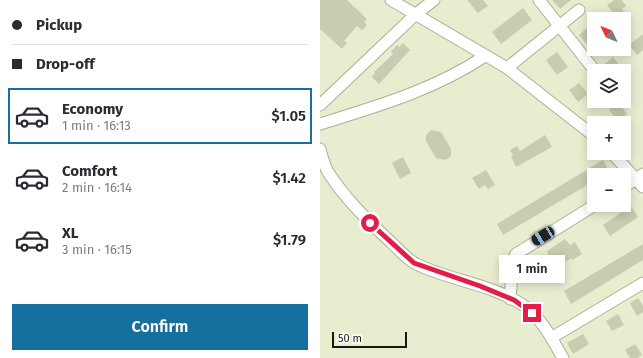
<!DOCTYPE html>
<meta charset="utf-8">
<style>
:root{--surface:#fff;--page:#f7f7f7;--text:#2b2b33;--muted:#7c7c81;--line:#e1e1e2;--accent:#15709f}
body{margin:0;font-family:"Fira Sans",sans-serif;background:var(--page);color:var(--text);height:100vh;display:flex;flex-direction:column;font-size:15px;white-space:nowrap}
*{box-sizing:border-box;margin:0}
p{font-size:13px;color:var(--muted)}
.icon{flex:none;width:22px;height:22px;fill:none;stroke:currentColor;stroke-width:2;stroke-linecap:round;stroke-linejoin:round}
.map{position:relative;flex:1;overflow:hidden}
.drawer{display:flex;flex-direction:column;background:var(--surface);width:320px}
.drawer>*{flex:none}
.guide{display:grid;align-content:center;height:88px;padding:0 12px;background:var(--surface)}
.needle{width:26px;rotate:313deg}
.tools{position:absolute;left:267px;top:12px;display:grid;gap:8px}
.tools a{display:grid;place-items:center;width:44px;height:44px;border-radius:0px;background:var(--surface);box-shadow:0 2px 10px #0003;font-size:20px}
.scale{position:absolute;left:12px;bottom:10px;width:75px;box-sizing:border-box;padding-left:4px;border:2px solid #17180e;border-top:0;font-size:11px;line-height:14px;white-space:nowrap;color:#17180e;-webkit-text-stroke:3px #fff;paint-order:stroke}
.end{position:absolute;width:18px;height:18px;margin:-9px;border:5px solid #e11d48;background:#fff;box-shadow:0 0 0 2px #fff}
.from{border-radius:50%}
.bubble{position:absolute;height:28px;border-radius:0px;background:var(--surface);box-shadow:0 2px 10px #0003;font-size:13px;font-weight:600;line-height:28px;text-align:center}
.car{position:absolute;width:12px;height:24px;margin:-12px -6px;border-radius:5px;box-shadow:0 0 3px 1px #0007;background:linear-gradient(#222 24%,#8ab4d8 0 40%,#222 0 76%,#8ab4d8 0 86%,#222 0)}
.guide b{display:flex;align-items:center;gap:14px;height:38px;font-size:15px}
.guide b+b{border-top:1px solid var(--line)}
.guide i{width:10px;height:10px;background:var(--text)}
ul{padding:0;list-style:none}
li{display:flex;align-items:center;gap:12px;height:56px;margin:0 8px 6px;padding:0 4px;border:2px solid transparent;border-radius:0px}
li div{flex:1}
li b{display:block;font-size:15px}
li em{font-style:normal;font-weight:600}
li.active{border-color:var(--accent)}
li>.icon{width:36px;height:36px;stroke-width:1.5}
.cta{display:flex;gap:8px;margin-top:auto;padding:8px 12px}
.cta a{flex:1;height:46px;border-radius:0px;background:var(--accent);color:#fff;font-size:16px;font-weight:600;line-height:46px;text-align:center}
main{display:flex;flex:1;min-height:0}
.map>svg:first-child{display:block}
.building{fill:#c8ccb0}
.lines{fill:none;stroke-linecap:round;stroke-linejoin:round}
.minor-casing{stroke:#adb095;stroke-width:13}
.minor{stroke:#fff;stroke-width:11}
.route{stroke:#e11d48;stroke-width:5}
</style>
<main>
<section class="drawer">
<div class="guide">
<b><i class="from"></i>Pickup</b>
<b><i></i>Drop-off</b>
</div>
<ul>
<li class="active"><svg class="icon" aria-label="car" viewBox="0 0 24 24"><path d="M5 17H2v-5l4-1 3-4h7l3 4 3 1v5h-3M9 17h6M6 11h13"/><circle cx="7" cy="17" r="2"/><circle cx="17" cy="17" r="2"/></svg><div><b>Economy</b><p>1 min · 16:13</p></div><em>$1.05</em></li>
<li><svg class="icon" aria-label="car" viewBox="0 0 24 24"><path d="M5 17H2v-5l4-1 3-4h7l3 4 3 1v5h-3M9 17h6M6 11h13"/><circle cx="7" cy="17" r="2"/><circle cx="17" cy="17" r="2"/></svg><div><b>Comfort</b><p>2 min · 16:14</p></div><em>$1.42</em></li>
<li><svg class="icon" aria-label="car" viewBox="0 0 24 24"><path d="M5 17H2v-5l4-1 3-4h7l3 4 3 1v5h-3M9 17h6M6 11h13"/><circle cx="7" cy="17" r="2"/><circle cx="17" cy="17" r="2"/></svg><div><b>XL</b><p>3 min · 16:15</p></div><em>$1.79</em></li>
</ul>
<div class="cta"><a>Confirm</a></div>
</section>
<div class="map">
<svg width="323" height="358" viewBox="0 0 323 358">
<rect width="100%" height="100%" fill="#e9edd0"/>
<path class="building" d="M0,0H27L47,19L44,22L47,25L42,30L37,26L24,41L27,43L22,49L0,29Z
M147,0H163L168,6L158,13Z
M232,0H251L240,9Z
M294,0H302L306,6L302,9L304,12L297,18L287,5Z
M203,8L212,20L181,44L172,32Z
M267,28L274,37V42L268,46L259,35Z
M323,34V50L317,55L309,45Z
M83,43L90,50L59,84L52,77L55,73L54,72L73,54L71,51L77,45L79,47Z
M237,52L248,67L237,75L226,60Z
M293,57L301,67L297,71H287L282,66Z
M259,83L268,94L258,102L249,90Z
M298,102L307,114L298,121L289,110Z
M111,130L121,132L131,149V156L126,160L116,158L106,141V135Z
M225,135L232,147L196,167L191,156L193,155L190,150L197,146L200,151Z
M83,157L91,173L80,179L72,163Z
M283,160L289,171L283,175H274V181L183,235L177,224Z
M166,170L175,185L168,189L165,185L159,189L152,178Z
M311,206L318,217L290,236L283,225Z
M245,239L250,245L255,242L262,254L252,260L251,258L211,284L202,268L212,262L214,266L229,257L227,251Z
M323,244V260L251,304L244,291Z
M318,298L323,306V312L317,316L310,303Z
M298,314L304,325L292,331L286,321Z
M263,334L269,344L253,354L247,343Z
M315,344L322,355L317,358H310L305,350Z"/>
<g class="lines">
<defs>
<path id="minor" d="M71,0L187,68L274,136
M219,0L275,71
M187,68L259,10
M0,105L96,14L114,0
M0,124C58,106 114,90 165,56
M0,149C2,157 4,165 8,172C25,199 50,223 73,244C80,251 87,259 96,264C131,281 173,284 206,307C222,319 233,341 243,358
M292,153L323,187
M304,187L323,174
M190,299L193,260L196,254L275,205
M231,338L323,283"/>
</defs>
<use href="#minor" class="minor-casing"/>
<use href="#minor" class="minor"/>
</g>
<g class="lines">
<path class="route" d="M50,223L94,263L160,286L194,300L212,313"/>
</g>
</svg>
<div class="tools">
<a><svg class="needle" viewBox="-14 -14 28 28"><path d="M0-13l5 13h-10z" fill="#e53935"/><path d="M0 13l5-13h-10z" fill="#7c7c81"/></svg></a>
<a><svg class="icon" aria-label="layers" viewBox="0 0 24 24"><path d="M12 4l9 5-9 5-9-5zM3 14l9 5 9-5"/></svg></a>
<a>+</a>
<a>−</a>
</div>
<div class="scale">50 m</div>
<i class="end from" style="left:50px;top:223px"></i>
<i class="end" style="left:212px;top:313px"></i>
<div class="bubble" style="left:179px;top:255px;width:66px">1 min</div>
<i class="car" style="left:223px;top:236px;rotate:239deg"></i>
</div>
</main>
